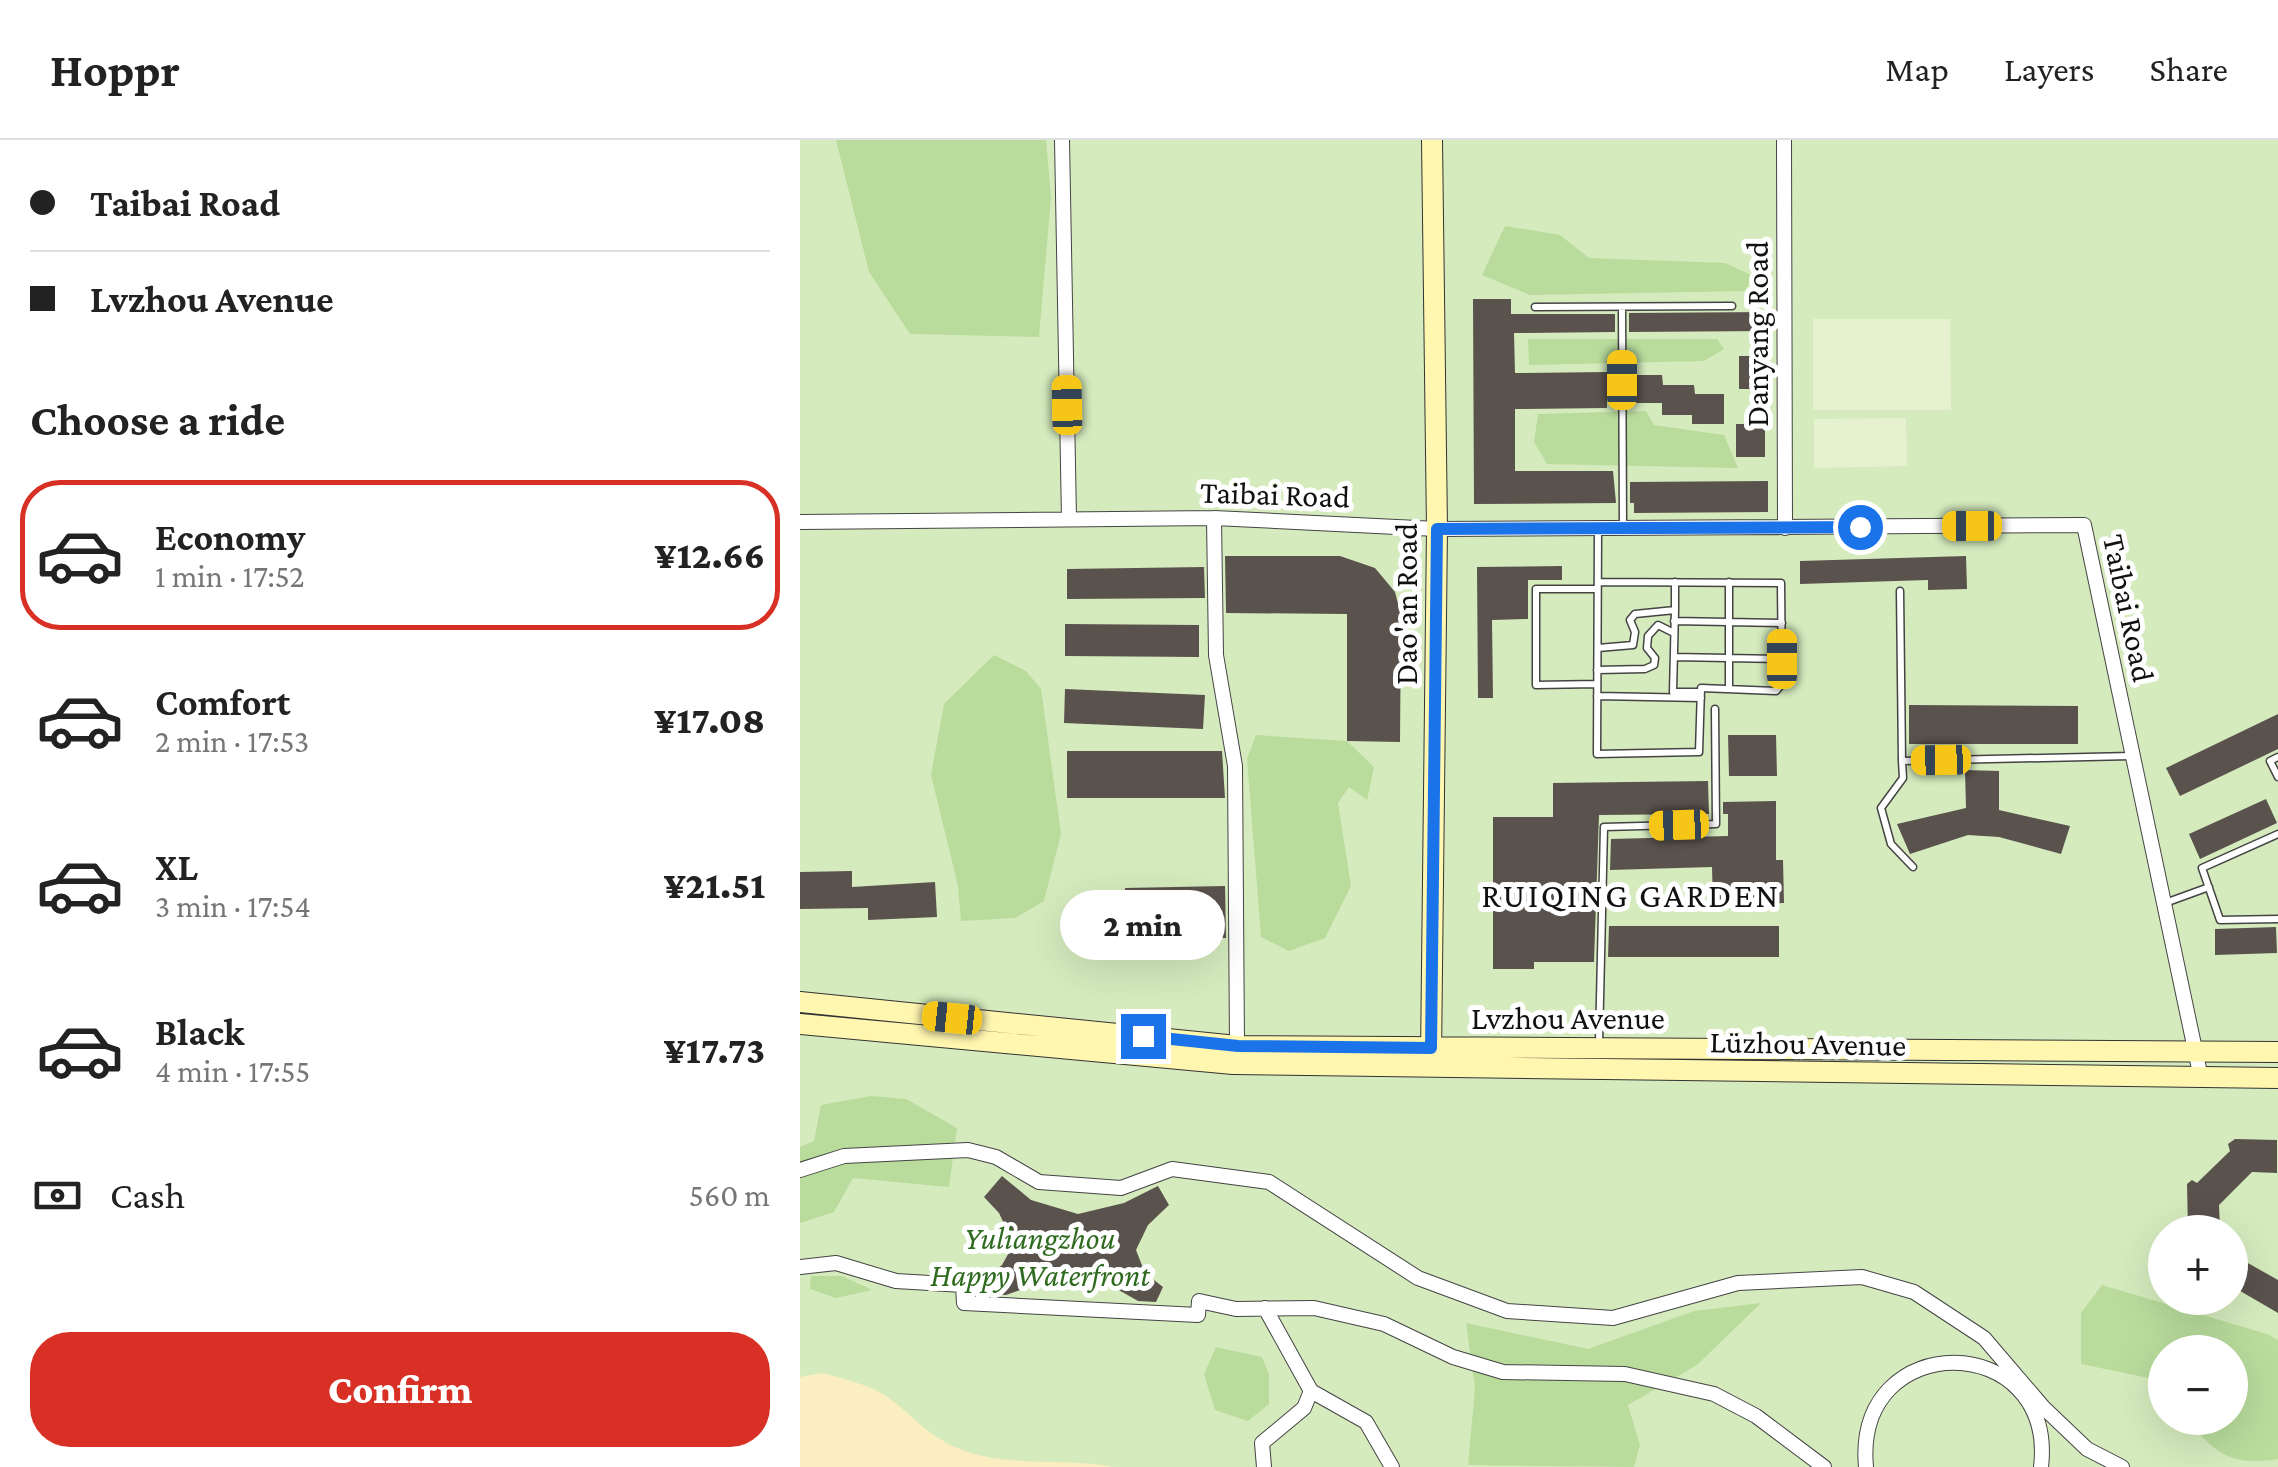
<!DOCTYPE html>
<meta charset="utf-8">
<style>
:root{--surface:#fff;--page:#f6f6f6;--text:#222;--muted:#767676;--line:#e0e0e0;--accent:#d93025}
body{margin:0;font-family:"Crimson Pro",serif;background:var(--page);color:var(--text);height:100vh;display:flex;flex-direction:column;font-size:38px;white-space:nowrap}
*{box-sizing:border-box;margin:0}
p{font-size:32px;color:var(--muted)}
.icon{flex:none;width:55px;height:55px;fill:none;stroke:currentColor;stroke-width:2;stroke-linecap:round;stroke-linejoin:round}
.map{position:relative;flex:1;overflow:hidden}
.side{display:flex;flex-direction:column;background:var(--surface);width:800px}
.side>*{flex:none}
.hud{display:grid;align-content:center;height:220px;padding:0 30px;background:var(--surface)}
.controls{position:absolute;left:1348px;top:1075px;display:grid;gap:20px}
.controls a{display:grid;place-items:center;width:100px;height:100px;border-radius:50%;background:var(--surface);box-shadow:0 10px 40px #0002;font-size:50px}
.end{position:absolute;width:45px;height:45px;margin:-22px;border:12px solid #1a73e8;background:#fff;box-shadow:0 0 0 5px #fff}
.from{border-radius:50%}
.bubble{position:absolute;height:70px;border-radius:35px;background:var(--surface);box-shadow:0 10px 40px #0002;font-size:32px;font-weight:800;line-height:70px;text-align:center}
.car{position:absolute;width:30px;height:60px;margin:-30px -15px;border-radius:12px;box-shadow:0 0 8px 2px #0007;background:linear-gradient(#f5c518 24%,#345 0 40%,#f5c518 0 76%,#345 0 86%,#f5c518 0)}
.hud b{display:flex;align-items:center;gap:35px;height:95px;font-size:38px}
.hud b+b{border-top:2px solid var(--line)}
.hud i{width:25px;height:25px;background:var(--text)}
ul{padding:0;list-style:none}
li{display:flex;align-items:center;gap:30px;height:150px;margin:0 20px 15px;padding:0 10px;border:5px solid transparent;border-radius:40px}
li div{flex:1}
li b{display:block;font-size:38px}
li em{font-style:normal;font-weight:800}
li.current{border-color:var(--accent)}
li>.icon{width:90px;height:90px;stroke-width:1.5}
h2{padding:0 30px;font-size:45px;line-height:120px}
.pay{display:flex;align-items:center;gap:25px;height:110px;padding:0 30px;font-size:38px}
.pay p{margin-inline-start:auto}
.button{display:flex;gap:20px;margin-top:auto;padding:20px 30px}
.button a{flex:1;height:115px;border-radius:40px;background:var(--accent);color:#fff;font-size:40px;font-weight:800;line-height:115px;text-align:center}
header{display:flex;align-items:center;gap:60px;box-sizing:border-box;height:140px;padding:0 50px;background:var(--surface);border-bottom:2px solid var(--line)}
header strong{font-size:48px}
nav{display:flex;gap:55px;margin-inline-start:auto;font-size:35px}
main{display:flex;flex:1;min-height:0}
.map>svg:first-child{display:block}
.green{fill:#d5ebbd;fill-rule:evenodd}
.forest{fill:#b9dc9c}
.sand{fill:#fbeec1}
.pitch{fill:#e6f2cf}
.building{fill:#5a524d}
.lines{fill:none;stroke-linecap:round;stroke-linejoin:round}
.lane-casing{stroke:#444;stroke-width:9}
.street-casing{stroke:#444;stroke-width:16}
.secondary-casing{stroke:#333;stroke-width:22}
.lane{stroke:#fff;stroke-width:6}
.street{stroke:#fff;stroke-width:14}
.secondary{stroke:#fff6b0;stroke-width:20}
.route{stroke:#1a73e8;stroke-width:12}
.labels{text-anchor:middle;stroke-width:10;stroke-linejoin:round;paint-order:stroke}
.street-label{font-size:32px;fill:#111;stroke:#fff}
.park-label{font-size:32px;font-style:italic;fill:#2f6b1f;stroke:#fff}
.neighbourhood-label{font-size:35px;letter-spacing:2.5px;fill:#111;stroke:#fff}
</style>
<header>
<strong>Hoppr</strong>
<nav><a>Map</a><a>Layers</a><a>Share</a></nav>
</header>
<main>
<section class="side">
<div class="hud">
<b><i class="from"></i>Taibai Road</b>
<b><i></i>Lvzhou Avenue</b>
</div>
<h2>Choose a ride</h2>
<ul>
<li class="current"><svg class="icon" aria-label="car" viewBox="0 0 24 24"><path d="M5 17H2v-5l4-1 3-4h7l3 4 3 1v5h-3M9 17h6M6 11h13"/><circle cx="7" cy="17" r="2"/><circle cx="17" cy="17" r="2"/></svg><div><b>Economy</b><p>1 min · 17:52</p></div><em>¥12.66</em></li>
<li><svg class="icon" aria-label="car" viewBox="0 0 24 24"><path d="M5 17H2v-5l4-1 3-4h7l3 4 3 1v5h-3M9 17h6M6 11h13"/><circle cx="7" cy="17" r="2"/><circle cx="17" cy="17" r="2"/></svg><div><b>Comfort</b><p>2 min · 17:53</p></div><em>¥17.08</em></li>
<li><svg class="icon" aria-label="car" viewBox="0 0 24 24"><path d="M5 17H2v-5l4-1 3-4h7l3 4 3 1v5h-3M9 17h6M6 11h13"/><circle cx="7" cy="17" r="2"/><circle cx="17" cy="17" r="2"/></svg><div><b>XL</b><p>3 min · 17:54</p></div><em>¥21.51</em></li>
<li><svg class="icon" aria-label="car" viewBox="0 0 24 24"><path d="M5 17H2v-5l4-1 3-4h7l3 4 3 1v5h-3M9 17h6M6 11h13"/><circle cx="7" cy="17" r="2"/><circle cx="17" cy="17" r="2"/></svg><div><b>Black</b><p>4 min · 17:55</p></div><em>¥17.73</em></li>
</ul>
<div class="pay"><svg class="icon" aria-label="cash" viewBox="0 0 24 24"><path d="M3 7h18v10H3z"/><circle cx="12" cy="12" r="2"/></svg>Cash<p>560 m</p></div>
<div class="button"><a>Confirm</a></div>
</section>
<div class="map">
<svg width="1478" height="1327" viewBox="0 0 1478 1327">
<rect width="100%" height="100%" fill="#fffdf5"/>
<path class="green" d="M0,0H1478V1327H0ZM1365,1092H1430V1158H1365ZM1365,1212H1430V1278H1365Z"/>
<path class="forest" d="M36,0H246L251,57L239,197L110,194L69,132Z
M705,86L760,95L789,118L925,123L953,136L945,151L730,155L682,135Z
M728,199H917L924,209L904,221L729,225Z
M846,271L854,285L924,295L938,328L747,324L734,302L738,274Z
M194,515L226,531L241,549L261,694L244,761L215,778L161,781L158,746L131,635L144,564Z
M456,595L547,601L574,627L567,660L549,647L538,663L551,746L525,798L489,811L461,797L447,619Z
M71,956L106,959L157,988L149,1047L53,1038L34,1072L0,1083V1007L14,1001L21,965Z
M11,1136H42L72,1150L36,1158L10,1149Z
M1302,1145L1467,1194L1478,1200V1319C1430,1327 1413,1312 1387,1278H1430V1212H1365V1248L1358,1240L1281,1224V1173Z
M961,1163L897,1225L828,1265L840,1305L834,1327L668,1325L675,1248L666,1183L788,1209L894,1171Z
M416,1207L462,1217L469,1235V1264L448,1281L415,1270L404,1234Z"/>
<path class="sand" d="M22,1233C47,1240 73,1245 93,1261C120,1283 133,1300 168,1312C214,1327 265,1318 313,1327H0V1237Z"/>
<path class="pitch" d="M1013,179H1150L1151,270H1013Z
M1106,278L1107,326L1014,328V279Z"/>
<path class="building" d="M673,159H711V174H815V192L714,193L715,233L807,232V268L715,269V331H813L816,363L674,364Z
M967,172V191L829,192V173Z
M939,216H969V249H939Z
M835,235H862L863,245H894L895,254H924V284H892V275H862V263H835Z
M936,284H965V317H936Z
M968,341V372L834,373V363H830V342Z
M425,416H540L575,428L595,452L601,475L600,602L547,601V474L426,473Z
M1166,416L1167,449L1128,450V440L1000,444V421Z
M762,426V440H728V479L692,480L693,558H678L677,427Z
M404,427L405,458L267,459V429Z
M265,484L399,485V517L265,516Z
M265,549L405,555L403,589L264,583Z
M1109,565L1278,566V604H1109Z
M1478,574V609L1380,656L1366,628Z
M928,595H976L977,636H929Z
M267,611H422L425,658H267Z
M1165,630L1199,631V670L1270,686L1261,714L1199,697L1168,695L1110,714L1097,684L1166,668Z
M908,641L909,674L799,675L794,822H734V829H693V677H753V643Z
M1466,659L1477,683L1400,719L1389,694Z
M976,661V720H983L984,763L913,765L912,727L810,730L811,699L928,696V674H923V662Z
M52,731V747L135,742L137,777L68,780V768L0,769V732Z
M425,746L426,798L264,801L263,771L325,770V748Z
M809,786H979V817H808Z
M1476,787L1477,813L1415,815V789Z
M1435,999L1477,1000V1033L1452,1032L1419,1065L1420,1089L1388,1090L1387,1044L1392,1040L1397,1043L1430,1011L1428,1004Z
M202,1036L231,1060L278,1074L324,1063L358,1046L369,1065L348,1085L336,1110L345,1133L363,1147L356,1162L338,1161L317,1149L274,1143L231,1146L206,1155L189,1154L184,1140L202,1125L211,1109L207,1090L199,1073L184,1057Z
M1430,1113L1478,1140V1173L1430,1145Z"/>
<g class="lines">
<defs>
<path id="lane" d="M735,167L932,166
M822,167L823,387
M798,389L797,614L899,612L901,548L976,551L982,544L981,443L798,442
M929,442V549
M797,449H736V545L797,544
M1100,451L1102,621L1331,616
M875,470V442
M874,481L982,483
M798,508L833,505L835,492L830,480L835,474L875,470L873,552H901
M874,517L982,519
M797,530L845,529L854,525L855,518L847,508L848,496L858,485L874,493
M797,556L901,558
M1478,617L1470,621L1478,637
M1102,621L1103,638L1081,668L1091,704L1113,727
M1478,694L1402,728L1420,780L1478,779
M1365,763L1409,747
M799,902L804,687L916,684L915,569"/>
<path id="street" d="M262,0L269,379
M984,0L985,388
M414,378L416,515L435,626L437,906
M0,382L414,378L637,389L1284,385L1401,938
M0,1030L44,1016L168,1010L196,1017L239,1042L321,1048L372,1029L469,1042L618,1138L707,1171L813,1178L938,1143L1062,1137L1114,1152L1184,1198L1243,1267L1287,1309L1322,1327
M0,1127L36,1123L96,1141L163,1145L164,1163L398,1175L399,1161L436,1169L514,1168L584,1184L653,1217L703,1232L825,1234L914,1254L956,1276L1024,1327
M511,1251L566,1282L592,1327
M464,1327L462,1303L504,1268L511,1251L465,1168
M1066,1327C1053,1186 1257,1190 1241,1327"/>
<path id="secondary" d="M0,862L437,906L1478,912
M0,884L433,924L1478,938
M631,917L637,389L632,0"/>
</defs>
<use href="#lane" class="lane-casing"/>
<use href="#street" class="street-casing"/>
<use href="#secondary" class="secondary-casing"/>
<use href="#lane" class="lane"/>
<use href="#street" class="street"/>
<use href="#secondary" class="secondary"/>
</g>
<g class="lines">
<path class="route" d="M343,896L438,906L631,908L637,389L1060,387"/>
</g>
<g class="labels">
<g class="street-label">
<text transform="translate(957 194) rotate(-90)" y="11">Danyang Road</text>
<text transform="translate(475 354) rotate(2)" y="11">Taibai Road</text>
<text transform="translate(606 464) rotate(-90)" y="11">Dao'an Road</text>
<text transform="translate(1329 468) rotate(78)" y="11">Taibai Road</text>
<text x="768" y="889">Lvzhou Avenue</text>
<text transform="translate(1008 903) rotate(1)" y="11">Lüzhou Avenue</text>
</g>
<g class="park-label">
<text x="240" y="1109">Yuliangzhou<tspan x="240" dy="37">Happy Waterfront</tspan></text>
</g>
<g class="neighbourhood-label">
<text x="831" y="767">RUIQING GARDEN</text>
</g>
</g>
</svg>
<div class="controls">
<a>+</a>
<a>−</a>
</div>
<i class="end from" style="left:1060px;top:387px"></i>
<i class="end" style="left:343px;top:896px"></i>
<div class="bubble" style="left:260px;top:750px;width:165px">2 min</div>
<i class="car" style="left:822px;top:240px;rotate:0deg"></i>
<i class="car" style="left:267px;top:265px;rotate:359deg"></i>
<i class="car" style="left:1172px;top:386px;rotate:270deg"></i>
<i class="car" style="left:982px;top:519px;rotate:0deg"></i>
<i class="car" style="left:1141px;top:620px;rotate:269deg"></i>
<i class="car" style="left:879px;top:685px;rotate:268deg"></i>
<i class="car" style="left:152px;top:878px;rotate:276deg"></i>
</div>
</main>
